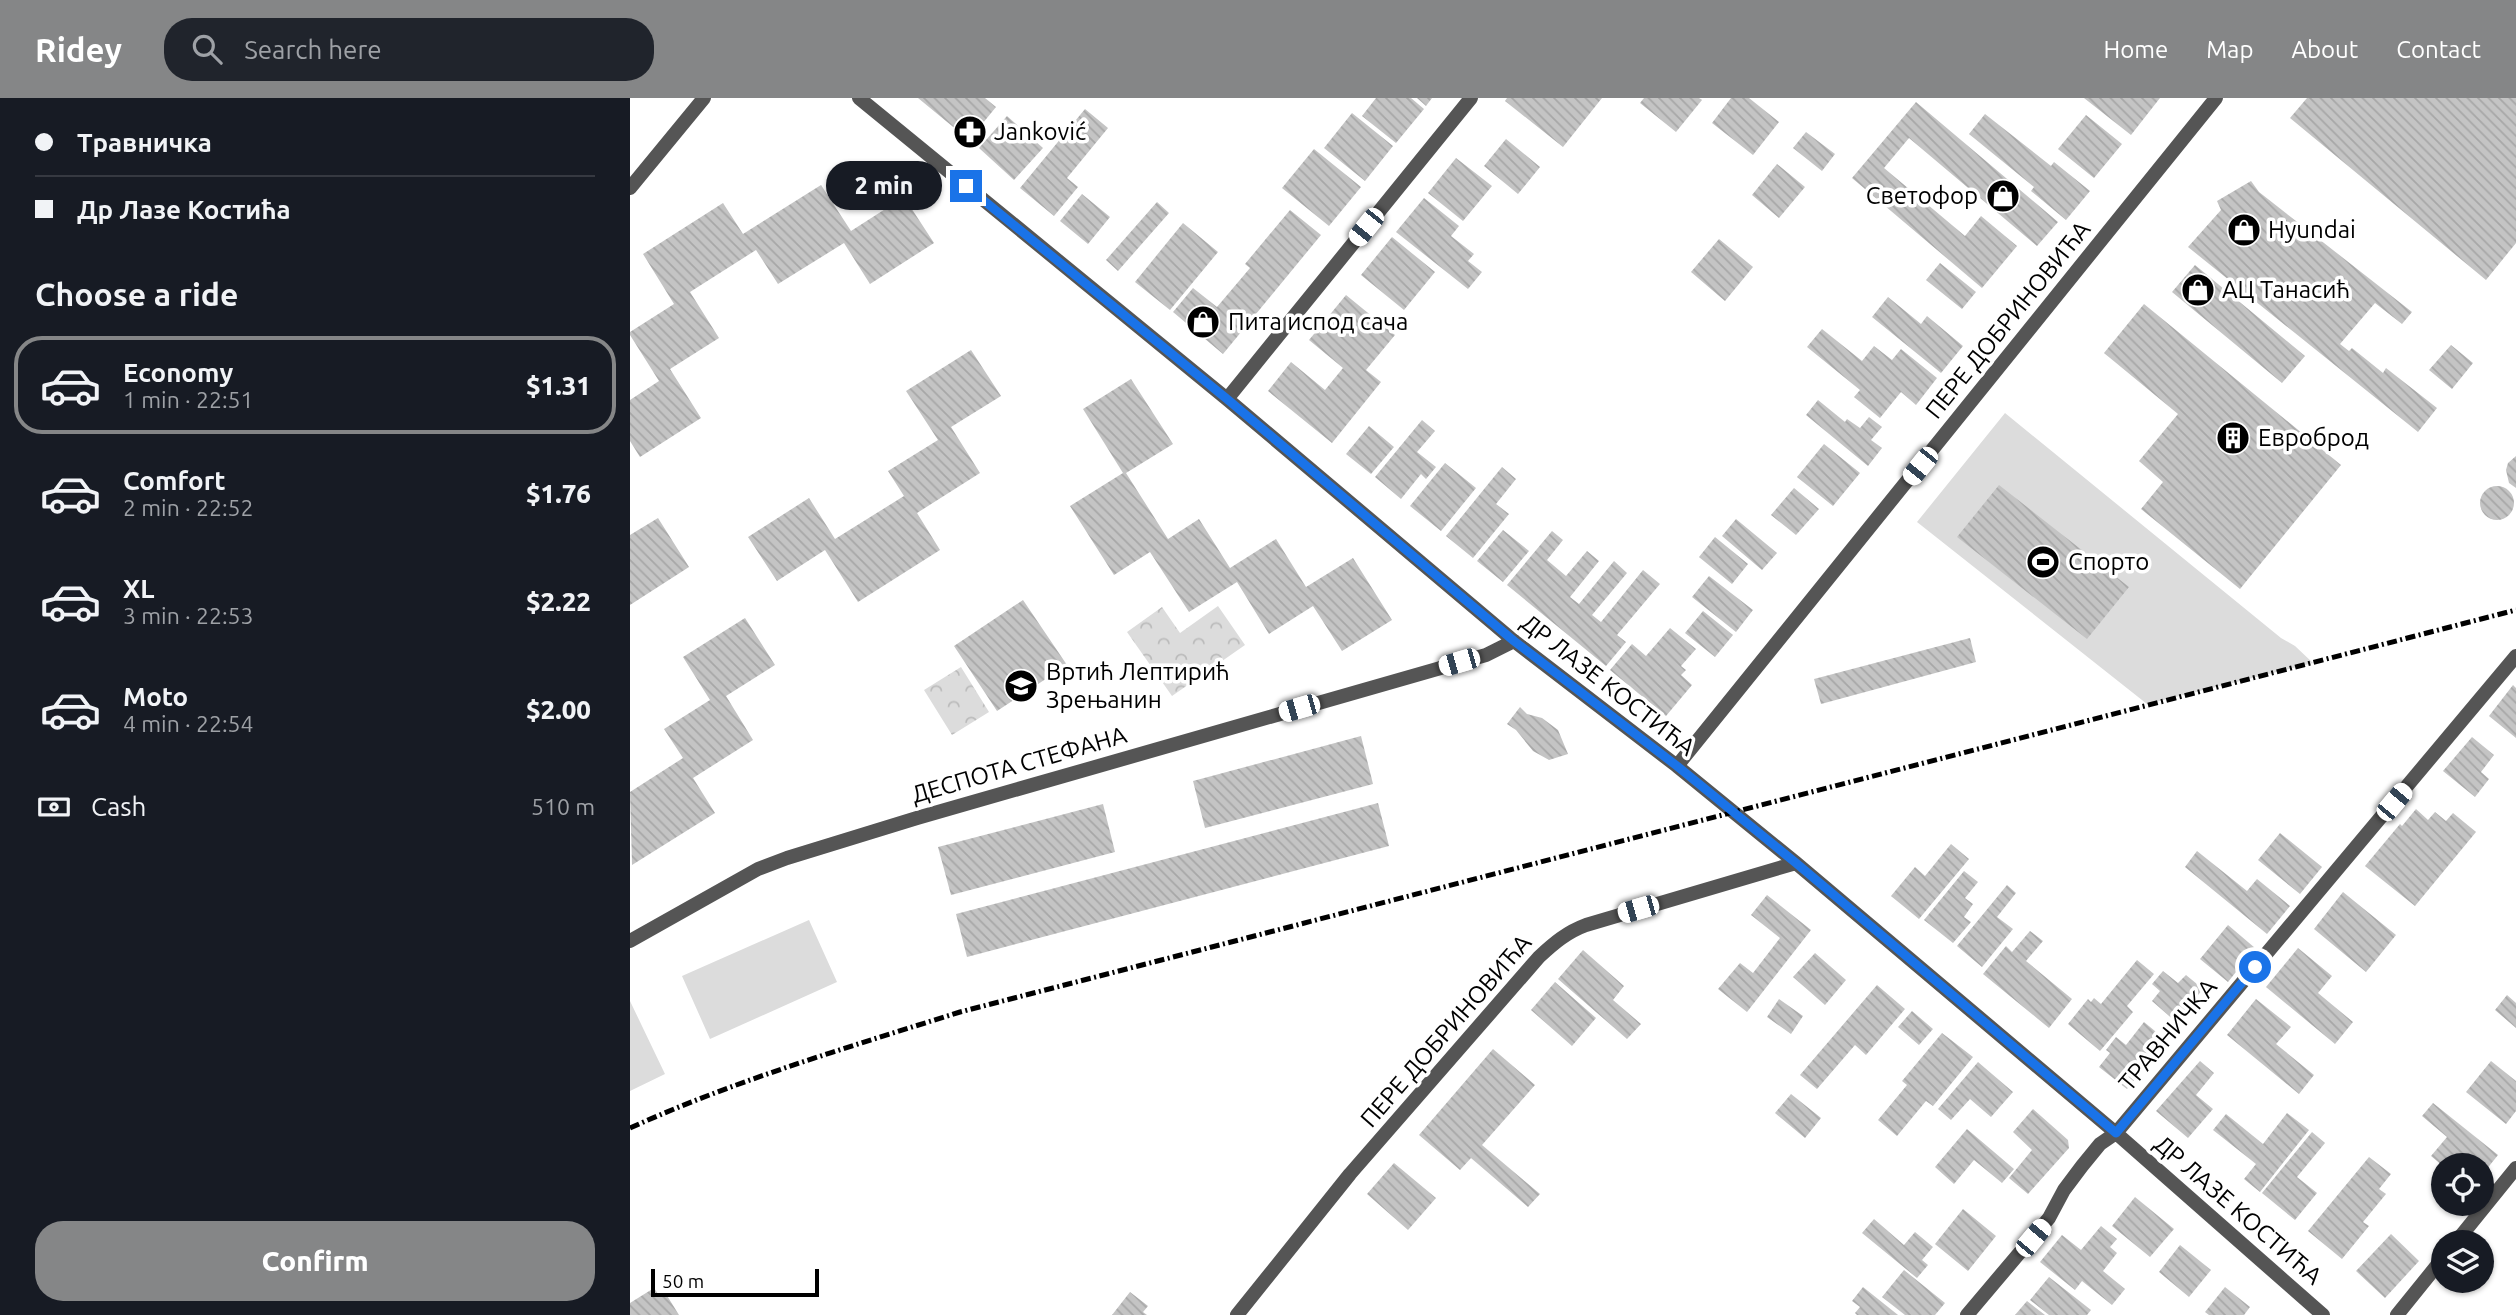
<!DOCTYPE html>
<meta charset="utf-8">
<style>
:root{--surface:#171b24;--page:#20242c;--text:#f1f3f6;--muted:#9ea1a6;--line:#363941;--accent:#858687}
body{margin:0;font-family:Ubuntu,sans-serif;background:var(--page);color:var(--text);height:100vh;display:flex;flex-direction:column;font-size:26px;white-space:nowrap}
*{box-sizing:border-box;margin:0}
p{font-size:23px;color:var(--muted)}
.icon{flex:none;width:38px;height:38px;fill:none;stroke:currentColor;stroke-width:2;stroke-linecap:round;stroke-linejoin:round}
.map{position:relative;flex:1;overflow:hidden}
.side{display:flex;flex-direction:column;background:var(--surface);width:630px}
.side>*{flex:none}
.guide{display:grid;align-content:center;height:154px;padding:0 35px;background:var(--surface)}
.controls{position:absolute;left:1801px;top:1055px;display:grid;gap:14px}
.controls a{display:grid;place-items:center;width:63px;height:63px;border-radius:50%;background:var(--surface);box-shadow:0 2px 5px #0004;font-size:35px}
.scale{position:absolute;left:21px;bottom:18px;width:168px;box-sizing:border-box;padding-left:7px;border:4px solid #000;border-top:0;font-size:19px;line-height:24px;white-space:nowrap;color:#000;-webkit-text-stroke:5px #fff;paint-order:stroke}
.end{position:absolute;width:32px;height:32px;margin:-16px;border:9px solid #1a73e8;background:#fff;box-shadow:0 0 0 4px #fff}
.from{border-radius:50%}
.bubble{position:absolute;height:49px;border-radius:24px;background:var(--surface);box-shadow:0 2px 5px #0004;font-size:23px;font-weight:800;line-height:49px;text-align:center}
.car{position:absolute;width:21px;height:42px;margin:-21px -10px;border-radius:9px;box-shadow:0 0 5px 2px #0007;background:linear-gradient(#fff 24%,#345 0 40%,#fff 0 76%,#345 0 86%,#fff 0)}
.guide b{display:flex;align-items:center;gap:24px;height:66px;font-size:26px}
.guide b+b{border-top:2px solid var(--line)}
.guide i{width:18px;height:18px;background:var(--text)}
ul{padding:0;list-style:none}
li{display:flex;align-items:center;gap:21px;height:98px;margin:0 14px 10px;padding:0 21px;border:4px solid transparent;border-radius:28px}
li div{flex:1}
li b{display:block;font-size:26px}
li em{font-style:normal;font-weight:800}
li.active{border-color:var(--accent)}
li>.icon{width:63px;height:63px;stroke-width:1.5}
h2{padding:0 35px;font-size:32px;line-height:84px}
.pay{display:flex;align-items:center;gap:18px;height:77px;padding:0 35px;font-size:26px}
.pay p{margin-inline-start:auto}
.action{display:flex;gap:14px;margin-top:auto;padding:14px 35px}
.action a{flex:1;height:80px;border-radius:28px;background:var(--accent);color:#fff;font-size:28px;font-weight:800;line-height:80px;text-align:center}
header{display:flex;align-items:center;gap:42px;box-sizing:border-box;height:98px;padding:0 35px;background:var(--accent);color:#fff}
header strong{font-size:33px}
nav{display:flex;gap:38px;margin-inline-start:auto;font-size:24px}
.search{width:490px;height:63px;background:var(--page);display:flex;align-items:center;gap:18px;box-sizing:border-box;padding:0 24px;border-radius:28px;color:var(--muted);font-size:26px}
main{display:flex;flex:1;min-height:0}
.map>svg:first-child{display:block}
.park{fill:url(#park-crowns)}
.pitch{fill:#dcdcdc}
.building{fill:url(#building-back-hatch)}
.lines{fill:none;stroke-linecap:round;stroke-linejoin:round}
.minor{stroke:#555;stroke-width:14}
.rail{stroke:#000;stroke-width:5;stroke-dasharray:10 3.5 2 3.5;stroke-linecap:butt}
.route{stroke:#1a73e8;stroke-width:9}
.labels{text-anchor:middle;stroke-width:7;stroke-linejoin:round;paint-order:stroke}
.poi-label{font-size:24px;fill:#000;stroke:#fff;text-anchor:start}
.street-label{font-size:24px;fill:#000;stroke:#fff}
</style>
<header>
<strong>Ridey</strong>
<div class="search"><svg class="icon" aria-label="search" viewBox="0 0 24 24"><circle cx="10" cy="10" r="6"/><path d="M15 15l6 6"/></svg>Search here</div>
<nav><a>Home</a><a>Map</a><a>About</a><a>Contact</a></nav>
</header>
<main>
<section class="side">
<div class="guide">
<b><i class="from"></i>Травничка</b>
<b><i></i>Др Лазе Костића</b>
</div>
<h2>Choose a ride</h2>
<ul>
<li class="active"><svg class="icon" aria-label="car" viewBox="0 0 24 24"><path d="M5 17H2v-5l4-1 3-4h7l3 4 3 1v5h-3M9 17h6M6 11h13"/><circle cx="7" cy="17" r="2"/><circle cx="17" cy="17" r="2"/></svg><div><b>Economy</b><p>1 min · 22:51</p></div><em>$1.31</em></li>
<li><svg class="icon" aria-label="car" viewBox="0 0 24 24"><path d="M5 17H2v-5l4-1 3-4h7l3 4 3 1v5h-3M9 17h6M6 11h13"/><circle cx="7" cy="17" r="2"/><circle cx="17" cy="17" r="2"/></svg><div><b>Comfort</b><p>2 min · 22:52</p></div><em>$1.76</em></li>
<li><svg class="icon" aria-label="car" viewBox="0 0 24 24"><path d="M5 17H2v-5l4-1 3-4h7l3 4 3 1v5h-3M9 17h6M6 11h13"/><circle cx="7" cy="17" r="2"/><circle cx="17" cy="17" r="2"/></svg><div><b>XL</b><p>3 min · 22:53</p></div><em>$2.22</em></li>
<li><svg class="icon" aria-label="car" viewBox="0 0 24 24"><path d="M5 17H2v-5l4-1 3-4h7l3 4 3 1v5h-3M9 17h6M6 11h13"/><circle cx="7" cy="17" r="2"/><circle cx="17" cy="17" r="2"/></svg><div><b>Moto</b><p>4 min · 22:54</p></div><em>$2.00</em></li>
</ul>
<div class="pay"><svg class="icon" aria-label="cash" viewBox="0 0 24 24"><path d="M3 7h18v10H3z"/><circle cx="12" cy="12" r="2"/></svg>Cash<p>510 m</p></div>
<div class="action"><a>Confirm</a></div>
</section>
<div class="map">
<svg width="1886" height="1217" viewBox="0 0 1886 1217">
<defs>
<pattern id="park-crowns" width="20" height="18" patternUnits="userSpaceOnUse" patternTransform="scale(1.75)"><rect width="20" height="18" fill="#dcdcdc"/><path d="M2 6a3 3 0 1 1 6 0M12 15a3 3 0 1 1 6 0" fill="none" stroke="#bbb"/></pattern>
<pattern id="building-back-hatch" width="6" height="6" patternUnits="userSpaceOnUse" patternTransform="scale(1.75)"><rect width="6" height="6" fill="#c4c4c4"/><path d="M-1 5l2 2M0 0l6 6M5-1l2 2" fill="none" stroke="#a7a7a7"/></pattern>
</defs>
<rect width="100%" height="100%" fill="#fff"/>
<path class="park" d="M588,508L615,547L542,598L497,534L532,509L550,535Z
M331,569L359,614L322,637L294,592Z"/>
<path class="pitch" d="M1375,315L1651,540L1665,548L1683,565L1517,606L1287,424Z
M179,822L207,884L80,941L52,878Z
M0,903L35,976L0,993Z"/>
<path class="building" d="M288,0H355L366,9L339,42Z
M746,0H781L794,11L766,45L732,18Z
M787,0H802L796,8Z
M877,0H972L933,49L875,3Z
M1014,0H1069L1072,2L1046,34L1010,5Z
M1101,0H1119L1149,24L1123,57L1082,25Z
M1454,0H1530L1501,37Z
M1677,0H1886V145L1856,182L1660,20Z
M1286,4L1428,124L1407,148L1279,40L1254,70L1335,138L1351,118L1387,148L1352,190L1222,80Z
M455,11L478,30L437,80L448,89L424,118L390,90Z
M722,15L763,48L735,83L694,50Z
M1355,16L1421,68L1424,64L1460,93L1436,122L1401,93L1404,89L1339,36Z
M1456,17L1492,46L1464,80L1428,51Z
M377,18L413,50L384,82L349,50Z
M1176,34L1205,56L1192,73L1163,50Z
M876,41L910,69L888,96L854,68Z
M684,51L731,89L699,128L652,90Z
M826,60L862,88L833,123L798,95Z
M1147,66L1175,89L1149,120L1122,97Z
M1621,83L1629,94L1782,214L1772,226L1745,205L1710,246L1719,253L1722,250L1753,275L1756,270L1807,310L1788,334L1558,149L1591,112L1587,103Z
M191,87L221,133L274,99L304,145L240,186L214,145L148,186L126,152L60,194L89,240L40,271L71,320L10,359L0,343V302L29,283L0,237V234L44,206L13,156L93,105L113,136Z
M452,96L480,119L458,146L430,123Z
M794,100L829,128L821,138L844,156L838,163L852,174L838,191L766,134Z
M527,104L539,115L488,173L476,162Z
M660,112L691,137L593,256L543,214L563,190L587,209L620,170L615,166Z
M553,125L588,154L540,212L505,184Z
M762,139L805,174L774,212L731,177Z
M1089,141L1123,169L1095,203L1061,174Z
M1310,165L1346,194L1332,211L1296,182Z
M1565,167L1675,258L1652,285L1542,194Z
M716,197L765,237L736,272L751,284L702,345L638,293L661,264L695,292L713,270L679,242Z
M1258,199L1291,226L1297,218L1333,248L1311,275L1242,219Z
M1514,206L1711,367L1610,491L1511,411L1533,384L1509,363L1548,316L1474,255Z
M1192,231L1232,263L1244,248L1262,262L1271,251L1307,280L1286,307L1271,294L1250,320L1224,299L1230,292L1177,249Z
M1821,247L1843,265L1822,291L1799,272Z
M341,252L371,298L321,329L350,375L287,415L310,452L228,504L195,452L147,483L118,439L179,400L205,441L274,398L258,373L308,342L276,293Z
M501,281L543,346L496,375L538,441L569,421L600,470L646,441L676,489L723,460L762,522L712,553L683,508L639,536L607,484L559,514L520,454L484,477L440,408L493,375L453,311Z
M1188,302L1215,324L1217,321L1230,330L1239,319L1252,329L1241,342L1252,350L1238,368L1176,317Z
M792,322L805,333L787,354L806,369L796,381L791,376L771,401L745,379Z
M739,328L764,349L741,376L716,356Z
M1194,346L1230,375L1203,408L1167,379Z
M1886,358V390L1879,385L1876,372L1878,365Z
M815,365L846,390L811,433L780,408Z
M872,369L886,381L866,406L879,416L843,460L816,438Z
M1369,387L1499,489L1457,541L1327,439Z
M1850 405a17 17 0 1 1 34 0a17 17 0 1 1-34 0Z
M1164,390L1189,411L1166,437L1141,417Z
M28,420L59,469L0,507V437Z
M1106,421L1147,455L1132,472L1092,438Z
M873,432L899,453L873,484L847,463Z
M922,433L933,442L917,462L936,478L957,453L969,463L940,499L949,506L984,463L997,475L962,517L971,524L1013,472L1030,486L987,537L996,544L976,568L877,487Z
M1085,439L1118,466L1102,486L1069,459Z
M1079,478L1123,512L1106,534L1062,499Z
M393,502L437,567L367,613L324,548Z
M1073,513L1103,537L1085,559L1055,535Z
M115,520L145,567L96,598L123,642L63,680L85,715L2,767L0,694L53,660L34,631L80,602L53,559Z
M1040,530L1066,551L1051,568L1056,572L1051,577L1062,587L1036,618L980,572L1002,546L1016,558Z
M1340,540L1346,564L1191,606L1184,581Z
M1883,587L1886,590V640L1859,618Z
M890,609L897,616L912,620L928,632L938,656L919,662L903,653L886,632L877,626Z
M731,638L743,686L575,730L563,683Z
M1842,639L1864,657L1851,674L1859,681L1845,699L1813,673Z
M748,705L759,748L337,859L326,816Z
M473,706L485,754L321,797L308,749Z
M1786,711L1798,722L1805,714L1816,723L1823,715L1846,734L1785,808L1735,768L1770,726L1772,728Z
M1650,735L1692,769L1670,796L1628,762Z
M1321,746L1339,761L1289,821L1261,798L1285,769L1295,778Z
M1567,753L1617,793L1627,781L1660,808L1637,836L1555,769Z
M1334,773L1348,784L1335,800L1343,806L1334,819L1341,824L1323,845L1294,822Z
M1377,787L1386,795L1367,819L1383,831L1352,869L1327,848Z
M1713,794L1766,837L1736,874L1684,831Z
M1137,797L1181,832L1117,914L1088,891L1110,865L1123,875L1150,840L1121,817Z
M1598,827L1625,850L1598,884L1570,861Z
M1400,833L1413,843L1396,863L1442,901L1419,930L1353,876L1376,848L1382,854Z
M1668,850L1702,878L1688,895L1723,924L1705,946L1636,889Z
M953,852L994,888L983,902L1011,926L997,941L928,881Z
M1185,855L1216,882L1195,907L1163,879Z
M1507,862L1524,876L1497,908L1503,914L1470,953L1438,926L1458,901L1461,904L1464,900L1471,906Z
M1533,873L1548,885L1556,877L1573,891L1546,924L1522,903L1530,893L1522,886Z
M925,884L966,920L942,948L901,912Z
M1247,887L1275,911L1236,957L1225,947L1187,991L1170,977Z
M1877,897L1886,905V930L1865,912Z
M1149,901L1173,918L1161,936L1137,919Z
M1626,901L1661,929L1646,946L1684,977L1669,996L1597,937Z
M1282,913L1303,931L1289,947L1268,929Z
M1514,924L1537,943L1497,991L1469,969L1480,955L1476,952L1486,939L1496,947Z
M1312,935L1343,959L1303,1008L1296,1003L1267,1038L1248,1022L1277,987L1272,983Z
M863,951L905,987L852,1047L910,1096L898,1109L841,1060L830,1072L789,1037Z
M1570,963L1584,975L1566,997L1583,1011L1558,1040L1526,1013Z
M1861,963L1886,983V1013L1876,1026L1836,994Z
M1348,964L1383,994L1361,1019L1340,1001L1321,1022L1308,1011Z
M1161,996L1191,1020L1175,1040L1145,1015Z
M1803,1005L1868,1057L1852,1077V1068H1813L1801,1058L1817,1039L1792,1018Z
M1403,1011L1438,1042L1439,1050L1398,1096L1379,1080L1402,1052L1383,1034Z
M1657,1015L1679,1032L1630,1094L1614,1081L1626,1066L1583,1032L1596,1016L1633,1046Z
M1337,1031L1384,1071L1372,1085L1344,1062L1324,1086L1305,1069Z
M1682,1034L1695,1045L1667,1079L1687,1095L1665,1122L1632,1095Z
M1739,1059L1761,1076L1749,1091L1756,1096L1733,1124L1739,1128L1712,1161L1678,1133Z
M764,1065L806,1100L778,1132L737,1096Z
M1505,1099L1544,1131L1520,1159L1482,1128Z
M1333,1111L1366,1138L1338,1173L1305,1146Z
M1244,1121L1274,1147L1285,1134L1303,1149L1292,1162L1298,1167L1287,1180L1232,1135Z
M1471,1128L1487,1141L1480,1149L1487,1155L1473,1173L1495,1191L1482,1207L1452,1183L1445,1192L1410,1164L1432,1137L1451,1152Z
M1761,1136L1789,1163L1755,1200L1726,1173Z
M1550,1147L1581,1172L1559,1199L1529,1174Z
M1274,1172L1315,1205L1305,1217H1275L1252,1199Z
M1419,1179L1461,1212L1457,1217H1419L1400,1202Z
M1233,1189L1268,1217H1227L1225,1215L1230,1209L1222,1203Z
M1595,1189L1620,1209L1614,1217H1579L1575,1214Z
M24,1190L30,1199L36,1196L49,1217H0V1205Z
M500,1194L518,1208L513,1214L517,1217H482Z
M1397,1203L1415,1217H1385Z"/>
<g class="lines">
<path class="minor" d="M229,0L597,301L884,543L1047,668L1166,765L1486,1035L1693,1217
M0,90L74,0
M597,301L841,0
M1047,668L1586,0
M0,843L128,771L157,760L287,720L856,557L884,543
M1826,1144L1886,1070
M607,1217L720,1076L909,859C924,845 937,834 956,827L1166,765
M1337,1217L1419,1120L1434,1092L1452,1068L1470,1046L1486,1035L1886,558
M1767,1217L1813,1160"/>
<path class="rail" d="M0,1030C106,982 219,949 330,914L1886,512"/>
</g>
<g class="lines">
<path class="route" d="M336,88L597,301L884,543L1047,668L1166,765L1486,1035L1625,869"/>
</g>
<defs>
<symbol id="pharmacy-disc" viewBox="-11 -11 22 22"><circle r="9.5" fill="#000" stroke="#fff"/><path d="M-2-6h4v4h4v4h-4v4h-4v-4h-4v-4h4Z" fill="#fff"/></symbol>
<symbol id="shop-disc" viewBox="-11 -11 22 22"><circle r="9.5" fill="#000" stroke="#fff"/><path d="M-5-2.5h2.3a2.7 3.5 0 0 1 5.4 0H5L5.5 6h-11ZM-1.5-2.5h3a1.5 2.3 0 0 0-3 0Z" fill="#fff"/></symbol>
<symbol id="building-disc" viewBox="-11 -11 22 22"><circle r="9.5" fill="#000" stroke="#fff"/><path d="M-4-6H4V6H1V3H-1V6H-4ZM-2.5-4.3h1.7v1.8h-1.7ZM.8-4.3h1.7v1.8H.8ZM-2.5-1h1.7V.8h-1.7ZM.8-1h1.7V.8H.8Z" fill="#fff"/></symbol>
<symbol id="stadium-disc" viewBox="-11 -11 22 22"><circle r="9.5" fill="#000" stroke="#fff"/><path d="M0-5a6.5 5 0 1 0 0 10a6.5 5 0 1 0 0-10ZM-3.5-1.8h7v3.6h-7Z" fill="#fff"/></symbol>
<symbol id="school-disc" viewBox="-11 -11 22 22"><circle r="9.5" fill="#000" stroke="#fff"/><path d="M0-5L7-2L0 1L-7-2ZM-4 1L0 2.5L4 1V4Q0 6-4 4Z" fill="#fff"/></symbol>
</defs>
<g fill-rule="evenodd">
<use href="#pharmacy-disc" x="321" y="15" width="38" height="38"/>
<use href="#shop-disc" x="1354" y="79" width="38" height="38"/>
<use href="#shop-disc" x="1595" y="113" width="38" height="38"/>
<use href="#shop-disc" x="1549" y="173" width="38" height="38"/>
<use href="#shop-disc" x="554" y="205" width="38" height="38"/>
<use href="#building-disc" x="1584" y="321" width="38" height="38"/>
<use href="#stadium-disc" x="1394" y="445" width="38" height="38"/>
<use href="#school-disc" x="372" y="569" width="38" height="38"/>
</g>
<g class="labels">
<g class="poi-label">
<text x="364" y="42">Janković</text>
<text x="1348" y="106" text-anchor="end">Светофор</text>
<text x="1638" y="140">Hyundai</text>
<text x="1592" y="200">АЦ Танасић</text>
<text x="598" y="232">Пита испод сача</text>
<text x="1628" y="348">Евроброд</text>
<text x="1438" y="472">Спорто</text>
<text x="416" y="582">Вртић Лептирић<tspan x="416" dy="28">Зрењанин</tspan></text>
</g>
<g class="street-label">
<text transform="translate(1378 222) rotate(-51)" y="8">ПЕРЕ ДОБРИНОВИЋА</text>
<text transform="translate(978 587) rotate(38)" y="8">ДР ЛАЗЕ КОСТИЋА</text>
<text transform="translate(389 667) rotate(-16)" y="8">ДЕСПОТА СТЕФАНА</text>
<text transform="translate(816 933) rotate(-49)" y="8">ПЕРЕ ДОБРИНОВИЋА</text>
<text transform="translate(1538 937) rotate(-50)" y="8">ТРАВНИЧКА</text>
<text transform="translate(1608 1112) rotate(41)" y="8">ДР ЛАЗЕ КОСТИЋА</text>
</g>
</g>
</svg>
<div class="controls">
<a><svg class="icon" aria-label="locate" viewBox="0 0 24 24"><circle cx="12" cy="12" r="6"/><path d="M12 2v4M12 18v4M2 12h4M18 12h4"/></svg></a>
<a><svg class="icon" aria-label="layers" viewBox="0 0 24 24"><path d="M12 4l9 5-9 5-9-5zM3 14l9 5 9-5"/></svg></a>
</div>
<div class="scale">50 m</div>
<i class="end from" style="left:1625px;top:869px"></i>
<i class="end" style="left:336px;top:88px"></i>
<div class="bubble" style="left:196px;top:63px;width:116px">2 min</div>
<i class="car" style="left:736px;top:129px;rotate:219deg"></i>
<i class="car" style="left:1290px;top:368px;rotate:219deg"></i>
<i class="car" style="left:829px;top:564px;rotate:254deg"></i>
<i class="car" style="left:669px;top:610px;rotate:254deg"></i>
<i class="car" style="left:1764px;top:704px;rotate:40deg"></i>
<i class="car" style="left:1008px;top:811px;rotate:254deg"></i>
<i class="car" style="left:1403px;top:1140px;rotate:40deg"></i>
</div>
</main>
